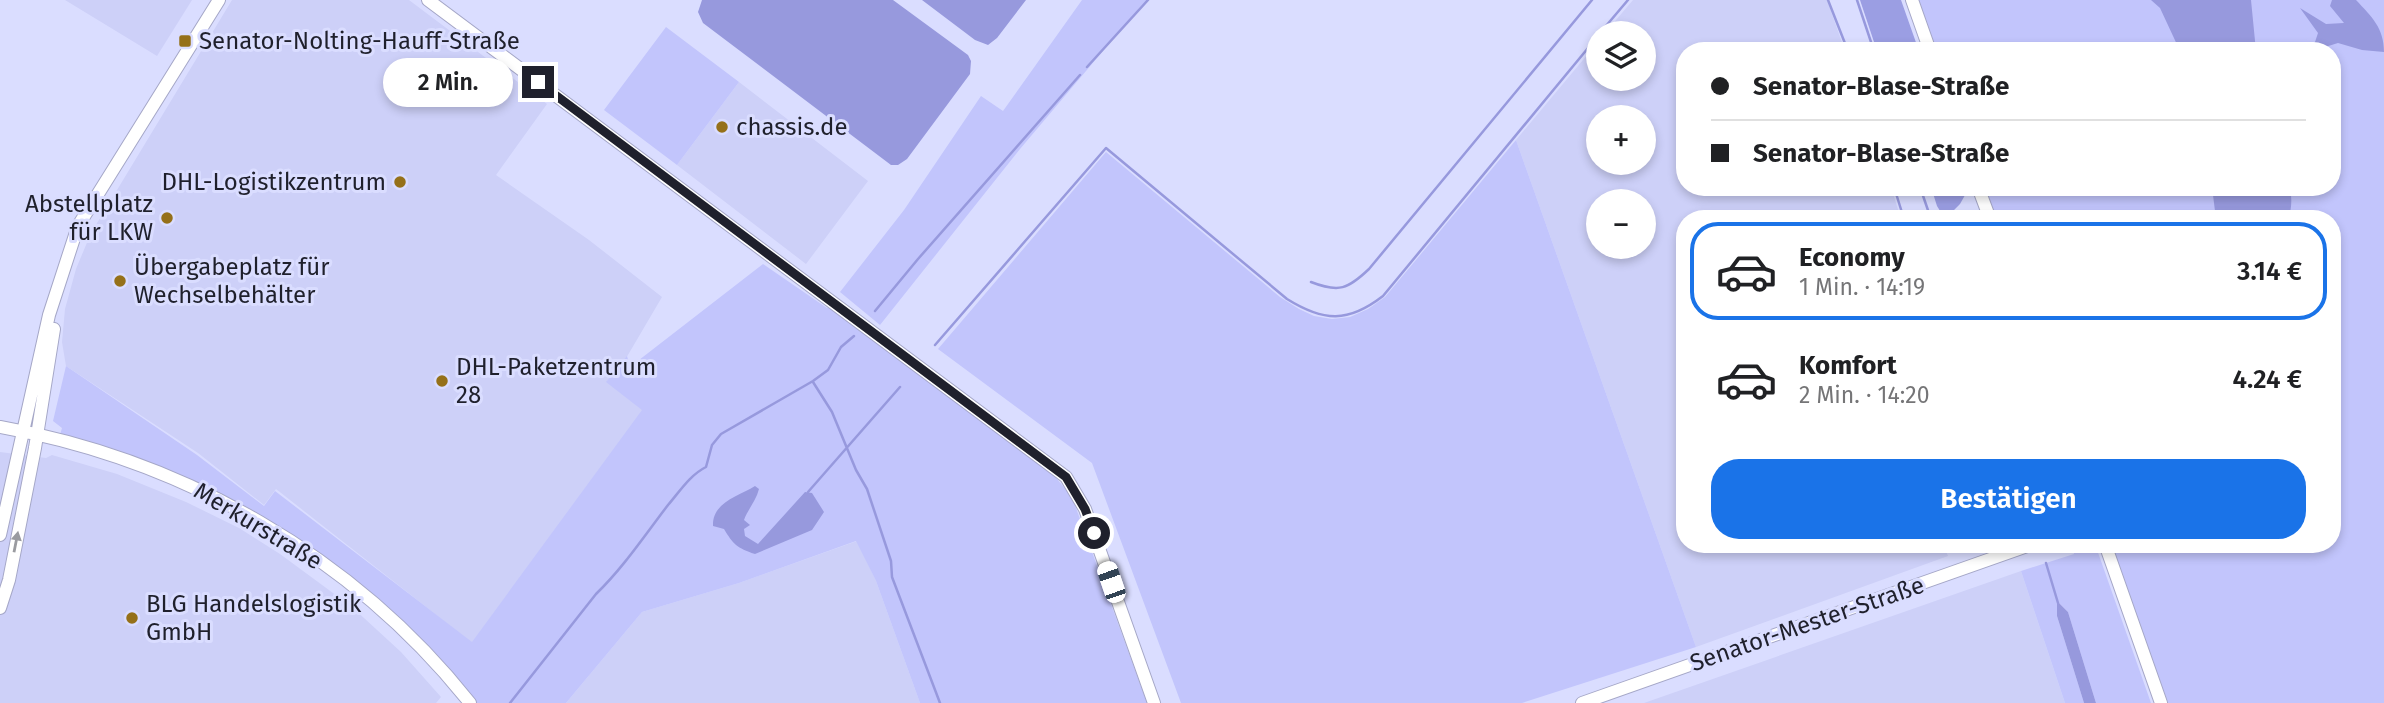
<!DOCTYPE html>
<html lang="de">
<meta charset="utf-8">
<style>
:root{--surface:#fff;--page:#f6f6f6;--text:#202124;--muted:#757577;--line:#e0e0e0;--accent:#1a73e8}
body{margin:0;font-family:"Fira Sans",sans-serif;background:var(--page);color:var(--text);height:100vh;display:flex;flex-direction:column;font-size:26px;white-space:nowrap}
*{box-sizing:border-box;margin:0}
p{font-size:23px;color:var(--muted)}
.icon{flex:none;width:38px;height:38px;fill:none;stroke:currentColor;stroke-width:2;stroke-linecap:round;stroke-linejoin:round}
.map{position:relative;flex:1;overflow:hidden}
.drawer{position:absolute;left:1676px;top:210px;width:665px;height:343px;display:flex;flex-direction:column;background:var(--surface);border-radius:28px;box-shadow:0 4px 10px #0003}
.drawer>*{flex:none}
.hud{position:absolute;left:1676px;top:42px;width:665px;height:154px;border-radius:28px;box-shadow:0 4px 10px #0003;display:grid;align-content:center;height:154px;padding:0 35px;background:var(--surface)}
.controls{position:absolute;left:1586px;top:21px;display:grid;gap:14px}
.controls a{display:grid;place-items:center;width:70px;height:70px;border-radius:50%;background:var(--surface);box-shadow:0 4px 10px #0003;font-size:35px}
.end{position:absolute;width:32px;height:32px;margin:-16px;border:9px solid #1f202c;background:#fff;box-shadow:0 0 0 4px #fff}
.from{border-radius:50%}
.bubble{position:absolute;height:49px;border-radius:24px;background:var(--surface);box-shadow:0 4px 10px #0003;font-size:23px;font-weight:600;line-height:49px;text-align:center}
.car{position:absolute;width:21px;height:42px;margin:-21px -10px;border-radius:9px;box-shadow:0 0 5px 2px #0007;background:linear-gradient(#fff 24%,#345 0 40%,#fff 0 76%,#345 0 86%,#fff 0)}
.hud b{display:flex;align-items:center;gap:24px;height:66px;font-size:26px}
.hud b+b{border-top:2px solid var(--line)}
.hud i{width:18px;height:18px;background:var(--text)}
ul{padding:12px 0 0;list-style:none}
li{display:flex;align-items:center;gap:21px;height:98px;margin:0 14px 10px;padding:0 21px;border:4px solid transparent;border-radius:28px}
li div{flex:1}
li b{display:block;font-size:26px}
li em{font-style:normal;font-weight:600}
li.selected{border-color:var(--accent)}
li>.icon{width:63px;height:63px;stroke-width:1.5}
.button{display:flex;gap:14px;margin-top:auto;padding:14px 35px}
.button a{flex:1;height:80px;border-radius:28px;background:var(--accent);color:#fff;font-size:28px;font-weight:600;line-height:80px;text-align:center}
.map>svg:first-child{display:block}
.built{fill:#cdd0f8;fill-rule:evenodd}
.green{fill:#c2c5fc}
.forest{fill:#9b9ee3}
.water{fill:#9799dd}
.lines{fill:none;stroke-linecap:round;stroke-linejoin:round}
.stream{stroke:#9799dd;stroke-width:2.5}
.minor-casing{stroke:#a5a7c7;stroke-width:14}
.minor{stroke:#fff;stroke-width:12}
.oneway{fill:#9a9ba0}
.route{stroke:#1f202c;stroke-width:9}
.poi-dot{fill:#957019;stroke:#daddff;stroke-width:2.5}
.labels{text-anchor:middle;stroke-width:6;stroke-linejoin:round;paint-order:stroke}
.poi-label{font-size:24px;fill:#1f202c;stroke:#daddff;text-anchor:start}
.street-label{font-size:24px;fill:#1f202c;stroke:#daddff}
</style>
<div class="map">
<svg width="2384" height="703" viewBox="0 0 2384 703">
<rect width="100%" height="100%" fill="#daddff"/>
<path class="built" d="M65,0H192L157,56Z
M232,0H409L547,104L496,175L589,240L662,297L625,360L607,381L643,410L472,643L276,489L264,505L198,453L66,366L62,342L65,309L76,269L91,233Z
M1633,0H1827L1845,51H1685V187H1891L1901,219H1685V544H1943L1948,556L1696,647L1516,140L1598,42V79H1643V33H1605ZM1598,117H1643V163H1598ZM1643,201V247H1598V201Z
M739,82L868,181L806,264L677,165Z
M0,452L46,458L52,455L117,474L186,502L239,528L280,554L352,607L401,652L441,697L436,703H0Z
M857,541L876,581L920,703H566L642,612L739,583Z
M2021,571L2065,703H1644Z"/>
<path class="green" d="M1082,0H1148L1141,6L1020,149L880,325L840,292L904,210L981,96L1003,111Z
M1916,0H2384V703H2168L2111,544H2333V219H1994L1983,187H2333V51H1934Z
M666,27L739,82L677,165L604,110Z
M1516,140L1696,647L1522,703H1181L1092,463L938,349L1106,152L1280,297L1299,309L1314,316L1332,319L1350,317L1368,309L1385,297Z
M763,264L827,308L829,307L1034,459L1057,479L1072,497L1147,703H920L876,581L856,541L739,583L642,612L566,703H475L367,592L145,461L60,435L62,428L53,421L66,366L197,455L264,506L275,491L472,642L642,410L606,382L627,356L630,367Z
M2072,544H2095L2151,703H2096L2068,612L2058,602L2057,616L2084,703H2065L2021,571L2074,554Z"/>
<path class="forest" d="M1860,0H1901L1919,51H1877Z
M1931,187H1968L1969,188L1960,204L1945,219L1937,206Z"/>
<path class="water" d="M702,0H893L968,55L971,61L970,74L907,159L898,165H891L703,23L698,12Z
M922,0H1026L997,38L988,45L975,40Z
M2151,0H2251L2256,51H2180L2160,8Z
M2332,0H2356C2372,17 2384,28 2384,52L2362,50L2338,43L2312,51L2318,33L2300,8L2326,24L2344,23L2330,6Z
M2212,187H2290C2292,198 2292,209 2288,219H2216Z
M755,486L759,489C756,501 748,509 744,520L750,525L744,529L745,536L758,544L805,492L812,493L824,512L812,530L755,554C737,548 733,544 724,529L713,526C712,502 739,496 755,486Z
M2057,601L2068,612L2096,703H2084L2057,616Z"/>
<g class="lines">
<path class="stream" d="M1828,0L1848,51
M1857,0L1874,51
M1600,33L1628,0
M1087,67L1148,0
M1894,187L1904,219
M1920,187L1931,219
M1311,282C1339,293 1348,289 1369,269L1592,0
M875,311L918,259L1080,75
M935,345L1106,148L1287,299C1324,322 1348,323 1383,296L1598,36
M813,382L832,412L856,470L867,489L891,561L892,577L940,703
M808,492L900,387
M2046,563L2058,603
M510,703L596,594C623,568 645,535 668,505C680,491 690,475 706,467L712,445L721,434L813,381L828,370L841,347L854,336"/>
<defs>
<path id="minor" d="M428,0L1066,477L1085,509L1154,703
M1912,0L1930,51
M1978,187L1990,219
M0,427C184,460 353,556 470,703
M0,535L49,315L78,226L219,0
M2105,544L2161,703
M0,608L9,580L35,448L54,329
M1582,703L2033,544"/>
</defs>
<use href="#minor" class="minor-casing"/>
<use href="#minor" class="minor"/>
</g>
<defs><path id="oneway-solid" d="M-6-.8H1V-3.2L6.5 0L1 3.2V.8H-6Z" transform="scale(1.75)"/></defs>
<use class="oneway" href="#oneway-solid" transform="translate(16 542) rotate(-79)"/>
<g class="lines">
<path class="route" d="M538,82L1066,477L1085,509L1094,533"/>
</g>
<g class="poi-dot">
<rect x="178" y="34" width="14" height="14" rx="3.5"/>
<circle cx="722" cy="127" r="7"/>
<circle cx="400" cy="182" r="7"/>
<circle cx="167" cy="218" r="7"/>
<circle cx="120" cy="281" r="7"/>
<circle cx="442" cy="381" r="7"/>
<circle cx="132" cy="618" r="7"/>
</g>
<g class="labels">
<g class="poi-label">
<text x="199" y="49">Senator-Nolting-Hauff-Straße</text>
<text x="736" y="135">chassis.de</text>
<text x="386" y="190" text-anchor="end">DHL-Logistikzentrum</text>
<text x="153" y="212" text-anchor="end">Abstellplatz<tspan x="153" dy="28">für LKW</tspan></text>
<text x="134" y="275">Übergabeplatz für<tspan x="134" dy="28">Wechselbehälter</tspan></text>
<text x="456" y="375">DHL-Paketzentrum<tspan x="456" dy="28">28</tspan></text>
<text x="146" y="612">BLG Handelslogistik<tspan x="146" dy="28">GmbH</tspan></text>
</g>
<g class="street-label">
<text transform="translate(258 526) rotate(31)" y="8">Merkurstraße</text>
<text transform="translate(1807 624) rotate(-19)" y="8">Senator-Mester-Straße</text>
</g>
</g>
</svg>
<div class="controls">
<a><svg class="icon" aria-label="layers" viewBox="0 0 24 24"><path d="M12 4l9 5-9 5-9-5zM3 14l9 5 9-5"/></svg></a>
<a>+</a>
<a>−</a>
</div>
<i class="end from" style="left:1094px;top:533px"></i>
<i class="end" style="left:538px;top:82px"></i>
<div class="bubble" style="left:383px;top:58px;width:130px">2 Min.</div>
<i class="car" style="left:1111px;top:582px;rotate:341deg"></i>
<div class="hud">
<b><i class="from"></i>Senator-Blase-Straße</b>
<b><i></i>Senator-Blase-Straße</b>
</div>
<section class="drawer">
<ul>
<li class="selected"><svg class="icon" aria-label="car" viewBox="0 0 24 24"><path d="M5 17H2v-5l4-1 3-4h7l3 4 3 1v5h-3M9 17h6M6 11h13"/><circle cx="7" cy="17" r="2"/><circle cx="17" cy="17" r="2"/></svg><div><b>Economy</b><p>1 Min. · 14:19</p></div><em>3.14 €</em></li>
<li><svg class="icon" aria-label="car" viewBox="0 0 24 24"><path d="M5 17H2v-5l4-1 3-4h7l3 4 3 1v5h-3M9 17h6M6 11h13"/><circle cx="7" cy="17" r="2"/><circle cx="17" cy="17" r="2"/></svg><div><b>Komfort</b><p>2 Min. · 14:20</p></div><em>4.24 €</em></li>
</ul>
<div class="button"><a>Bestätigen</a></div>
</section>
</div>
